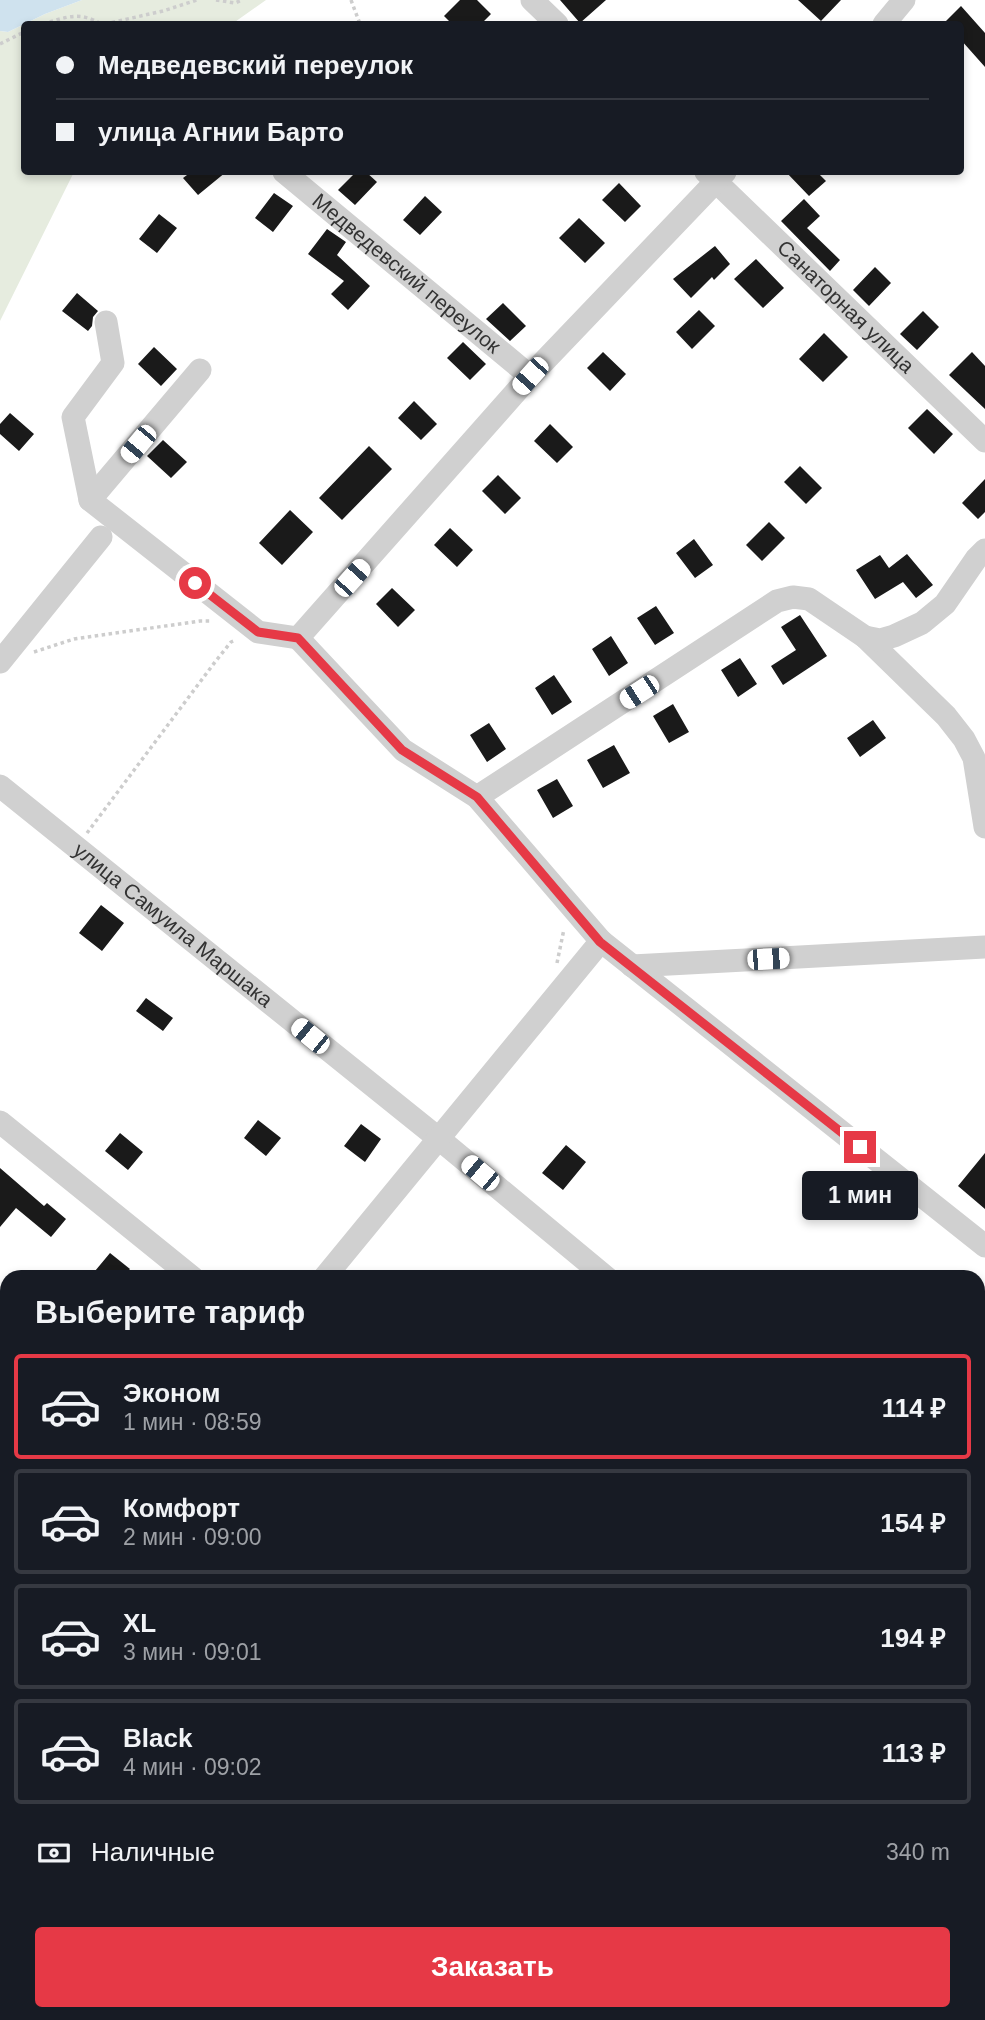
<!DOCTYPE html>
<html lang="ru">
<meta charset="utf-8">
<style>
:root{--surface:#171b24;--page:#242831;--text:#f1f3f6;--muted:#9ea1a6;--line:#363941;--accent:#e63946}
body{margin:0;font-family:Helvetica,sans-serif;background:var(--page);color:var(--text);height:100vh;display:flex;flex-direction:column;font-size:26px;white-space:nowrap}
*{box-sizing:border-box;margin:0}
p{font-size:23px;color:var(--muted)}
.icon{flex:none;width:38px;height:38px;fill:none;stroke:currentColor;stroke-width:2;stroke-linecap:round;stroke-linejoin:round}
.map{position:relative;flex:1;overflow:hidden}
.side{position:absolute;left:0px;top:1270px;width:985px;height:751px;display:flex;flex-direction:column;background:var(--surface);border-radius:21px 21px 0 0;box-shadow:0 4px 10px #0003}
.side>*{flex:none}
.top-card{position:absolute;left:21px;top:21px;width:943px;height:154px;border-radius:7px;box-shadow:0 4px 10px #0003;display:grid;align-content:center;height:154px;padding:0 35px;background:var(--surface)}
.end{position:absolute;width:32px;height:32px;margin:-16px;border:9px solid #e63946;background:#fff;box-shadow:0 0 0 4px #fff}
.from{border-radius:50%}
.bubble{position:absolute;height:49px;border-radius:7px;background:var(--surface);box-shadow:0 4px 10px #0003;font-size:23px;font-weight:800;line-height:49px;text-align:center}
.car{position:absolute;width:21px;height:42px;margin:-21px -10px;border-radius:9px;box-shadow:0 0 5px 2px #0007;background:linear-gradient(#fff 24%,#345 0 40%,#fff 0 76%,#345 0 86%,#fff 0)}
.top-card b{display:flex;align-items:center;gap:24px;height:66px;font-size:26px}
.top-card b+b{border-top:2px solid var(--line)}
.top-card i{width:18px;height:18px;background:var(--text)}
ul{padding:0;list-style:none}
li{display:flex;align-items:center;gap:21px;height:105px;margin:0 14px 10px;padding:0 21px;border:4px solid var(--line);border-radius:7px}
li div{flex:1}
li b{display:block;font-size:26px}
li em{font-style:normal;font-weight:800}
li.selected{border-color:var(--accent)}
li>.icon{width:63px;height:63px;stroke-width:1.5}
h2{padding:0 35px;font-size:32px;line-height:84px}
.pay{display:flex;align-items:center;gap:18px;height:77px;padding:0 35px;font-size:26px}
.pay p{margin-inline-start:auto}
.primary-button{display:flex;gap:14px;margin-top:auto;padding:14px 35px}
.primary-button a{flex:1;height:80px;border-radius:7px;background:var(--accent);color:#fff;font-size:28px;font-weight:800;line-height:80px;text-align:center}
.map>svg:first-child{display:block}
.green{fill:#e6ecdf}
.water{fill:#cfe2ee}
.building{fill:#1a1a1a}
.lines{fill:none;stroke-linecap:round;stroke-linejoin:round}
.path{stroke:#cdcdcd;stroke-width:3.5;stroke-dasharray:3.5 3.5;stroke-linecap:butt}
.minor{stroke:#d0d0d0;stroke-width:23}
.route{stroke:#e63946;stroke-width:9}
.labels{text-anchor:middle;stroke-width:7;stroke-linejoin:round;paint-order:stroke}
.street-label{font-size:21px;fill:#333;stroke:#fff}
</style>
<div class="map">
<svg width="985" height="2020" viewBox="0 0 985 2020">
<rect width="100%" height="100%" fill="#fff"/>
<path class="green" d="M82,0H266L232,24H24V172H74L0,321V31L8,32L45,14Z
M978,1575H985V2020H0V1635H7V2014H978Z"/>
<path class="water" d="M0,0H82L45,14L8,32L0,31Z"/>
<path class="building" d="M460,0H477L491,14L481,24H452L444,16Z
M560,0H606L580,23Z
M798,0H841L821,21Z
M961,6L985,33V67L961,40V24H943Z
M191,172H226L198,195L183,178Z
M356,172H366L377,182L355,205L338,190Z
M786,172H817L826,181L809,196Z
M619,183L641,206L625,222L602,200Z
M274,193L293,206L273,232L255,218Z
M425,196L442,212L420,235L403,220Z
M804,199L820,216L807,228L840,260L830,271L781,221Z
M159,214L177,228L157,253L139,239Z
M579,218L605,243L585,263L559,238Z
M327,229L346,242L337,255L370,286L348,310L331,294L344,281L308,254Z
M715,246L730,264L714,280L712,277L691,298L673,279Z
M756,259L784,288L763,308L734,279Z
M875,267L891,283L869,306L853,290Z
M77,293L98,311L93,317L92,326L88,331L62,311Z
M503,303L526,326L510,341L486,319Z
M699,310L715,326L692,349L676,332Z
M923,311L939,327L917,350L900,334Z
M824,333L848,357L823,382L799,359Z
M463,342L486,364L470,380L447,358Z
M154,347L177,369L161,386L138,364Z
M603,352L626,374L610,391L587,368Z
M972,352L985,366V409L949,375Z
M414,401L437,424L421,440L398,418Z
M927,409L953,434L934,454L908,428Z
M10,413L34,434L19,451L0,434V424Z
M550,424L573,447L557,463L534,441Z
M163,440L187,462L171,478L147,456Z
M369,446L392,469L342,520L319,498Z
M800,466L822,488L806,504L784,482Z
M498,475L521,498L505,514L482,491Z
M985,479V512L978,519L962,503Z
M290,510L313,532L282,565L259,543Z
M769,522L785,538L762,561L746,545Z
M450,528L473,550L457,567L434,545Z
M694,539L713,565L695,578L676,553Z
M907,554L933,585L916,598L903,582L875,599L856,570L880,555L889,568Z
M392,588L415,610L398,627L376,604Z
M656,606L674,633L655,645L637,618Z
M800,615L827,656L783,685L771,666L796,650L781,627Z
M611,636L628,663L609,676L592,649Z
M740,658L757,684L738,697L721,670Z
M554,675L572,702L552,715L535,688Z
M673,704L689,732L669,743L653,716Z
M873,720L886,738L860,757L847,738Z
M489,723L506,749L487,762L470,735Z
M614,745L630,773L603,788L587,760Z
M557,779L573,806L553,818L537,790Z
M101,905L124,923L102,951L79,933Z
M146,998L173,1018L163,1031L136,1011Z
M258,1120L281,1138L266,1156L244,1138Z
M361,1124L381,1139L365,1162L344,1146Z
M120,1133L143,1152L128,1170L105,1151Z
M566,1145L586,1162L563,1190L542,1173Z
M985,1153V1209L958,1186Z
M0,1168L44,1206L47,1203L66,1219L51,1237L16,1208L0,1227Z
M110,1253L130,1269L122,1278H102L95,1271Z"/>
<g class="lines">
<path class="path" d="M216,0L235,3L242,0
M351,0L360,24
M43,24C67,17 79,11 101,24
M105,24L163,11L197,0
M0,44L24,32
M34,652L74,639L200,621H212
M87,833L215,662L231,642L236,640
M557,963L564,929"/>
<g class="minor">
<path d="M532,0L557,24"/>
<path d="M884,24L904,0"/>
<path id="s1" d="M284,172L530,376"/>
<path id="s2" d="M706,172L985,441"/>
<path d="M106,322L113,363L73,417L90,500L258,632L298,638"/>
<path d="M90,500L200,370"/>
<path d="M865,637L946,716L964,739L974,758L985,827"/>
<path d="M298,638L403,750L477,797L601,941L985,1246"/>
<path d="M298,638L530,376L725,172"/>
<path d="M0,662L101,537"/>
<path id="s3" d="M0,786L438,1138L607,1278"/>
<path d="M477,797L777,601L793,597L809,599L865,637L880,640L894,636L922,623L945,604L976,559L985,550"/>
<path d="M632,966L985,947"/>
<path d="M0,1122L193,1278"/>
<path d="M324,1278L601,941"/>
<path d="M0,1457L7,1463"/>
<path d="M978,1562L985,1561"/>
<path d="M0,1607H7"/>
<path d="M978,1692H985"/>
<path d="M0,1743L7,1742"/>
<path d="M978,1869L985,1868"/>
<path d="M0,1921H7"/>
<path d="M978,1990L985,1989"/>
<path d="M95,2020V2014"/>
<path d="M393,2020L504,2014"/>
</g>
</g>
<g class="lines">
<path class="route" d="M195,583L258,632L298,638L402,750L477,797L600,942L860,1147"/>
</g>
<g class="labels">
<g class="street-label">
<text dy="7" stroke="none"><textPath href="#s1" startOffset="159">Медведевский переулок</textPath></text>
<text dy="7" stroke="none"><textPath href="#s2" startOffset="194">Санаторная улица</textPath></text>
<text dy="7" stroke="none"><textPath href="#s3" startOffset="222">улица Самуила Маршака</textPath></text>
</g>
</g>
</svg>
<i class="end from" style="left:195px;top:583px"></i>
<i class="end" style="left:860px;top:1147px"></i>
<div class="bubble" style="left:802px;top:1171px;width:116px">1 мин</div>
<i class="car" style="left:530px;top:376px;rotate:222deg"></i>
<i class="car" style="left:138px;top:444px;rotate:220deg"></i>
<i class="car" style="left:352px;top:578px;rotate:42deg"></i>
<i class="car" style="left:639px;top:692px;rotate:237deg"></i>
<i class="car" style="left:768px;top:959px;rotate:87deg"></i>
<i class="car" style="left:310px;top:1036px;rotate:309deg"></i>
<i class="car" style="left:480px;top:1173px;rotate:310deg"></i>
<div class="top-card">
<b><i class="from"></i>Медведевский переулок</b>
<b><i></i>улица Агнии Барто</b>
</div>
<section class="side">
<h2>Выберите тариф</h2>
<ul>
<li class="selected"><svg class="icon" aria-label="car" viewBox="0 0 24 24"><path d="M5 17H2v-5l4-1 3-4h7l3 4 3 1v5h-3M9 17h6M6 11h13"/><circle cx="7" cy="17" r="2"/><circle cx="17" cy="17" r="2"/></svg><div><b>Эконом</b><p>1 мин · 08:59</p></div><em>114 ₽</em></li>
<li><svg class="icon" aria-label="car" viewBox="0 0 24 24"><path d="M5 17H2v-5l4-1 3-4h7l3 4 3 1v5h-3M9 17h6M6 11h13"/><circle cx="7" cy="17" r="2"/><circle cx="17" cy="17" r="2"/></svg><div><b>Комфорт</b><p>2 мин · 09:00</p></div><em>154 ₽</em></li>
<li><svg class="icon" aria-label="car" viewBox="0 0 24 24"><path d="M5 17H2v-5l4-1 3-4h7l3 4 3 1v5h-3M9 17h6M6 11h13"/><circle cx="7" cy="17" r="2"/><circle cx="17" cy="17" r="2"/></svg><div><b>XL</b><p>3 мин · 09:01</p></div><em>194 ₽</em></li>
<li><svg class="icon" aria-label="car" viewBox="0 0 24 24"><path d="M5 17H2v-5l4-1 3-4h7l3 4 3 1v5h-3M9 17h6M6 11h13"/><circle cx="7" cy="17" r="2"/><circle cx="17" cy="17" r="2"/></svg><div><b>Black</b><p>4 мин · 09:02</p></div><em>113 ₽</em></li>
</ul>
<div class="pay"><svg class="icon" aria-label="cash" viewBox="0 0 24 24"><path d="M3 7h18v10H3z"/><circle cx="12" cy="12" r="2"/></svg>Наличные<p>340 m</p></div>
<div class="primary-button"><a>Заказать</a></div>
</section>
</div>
